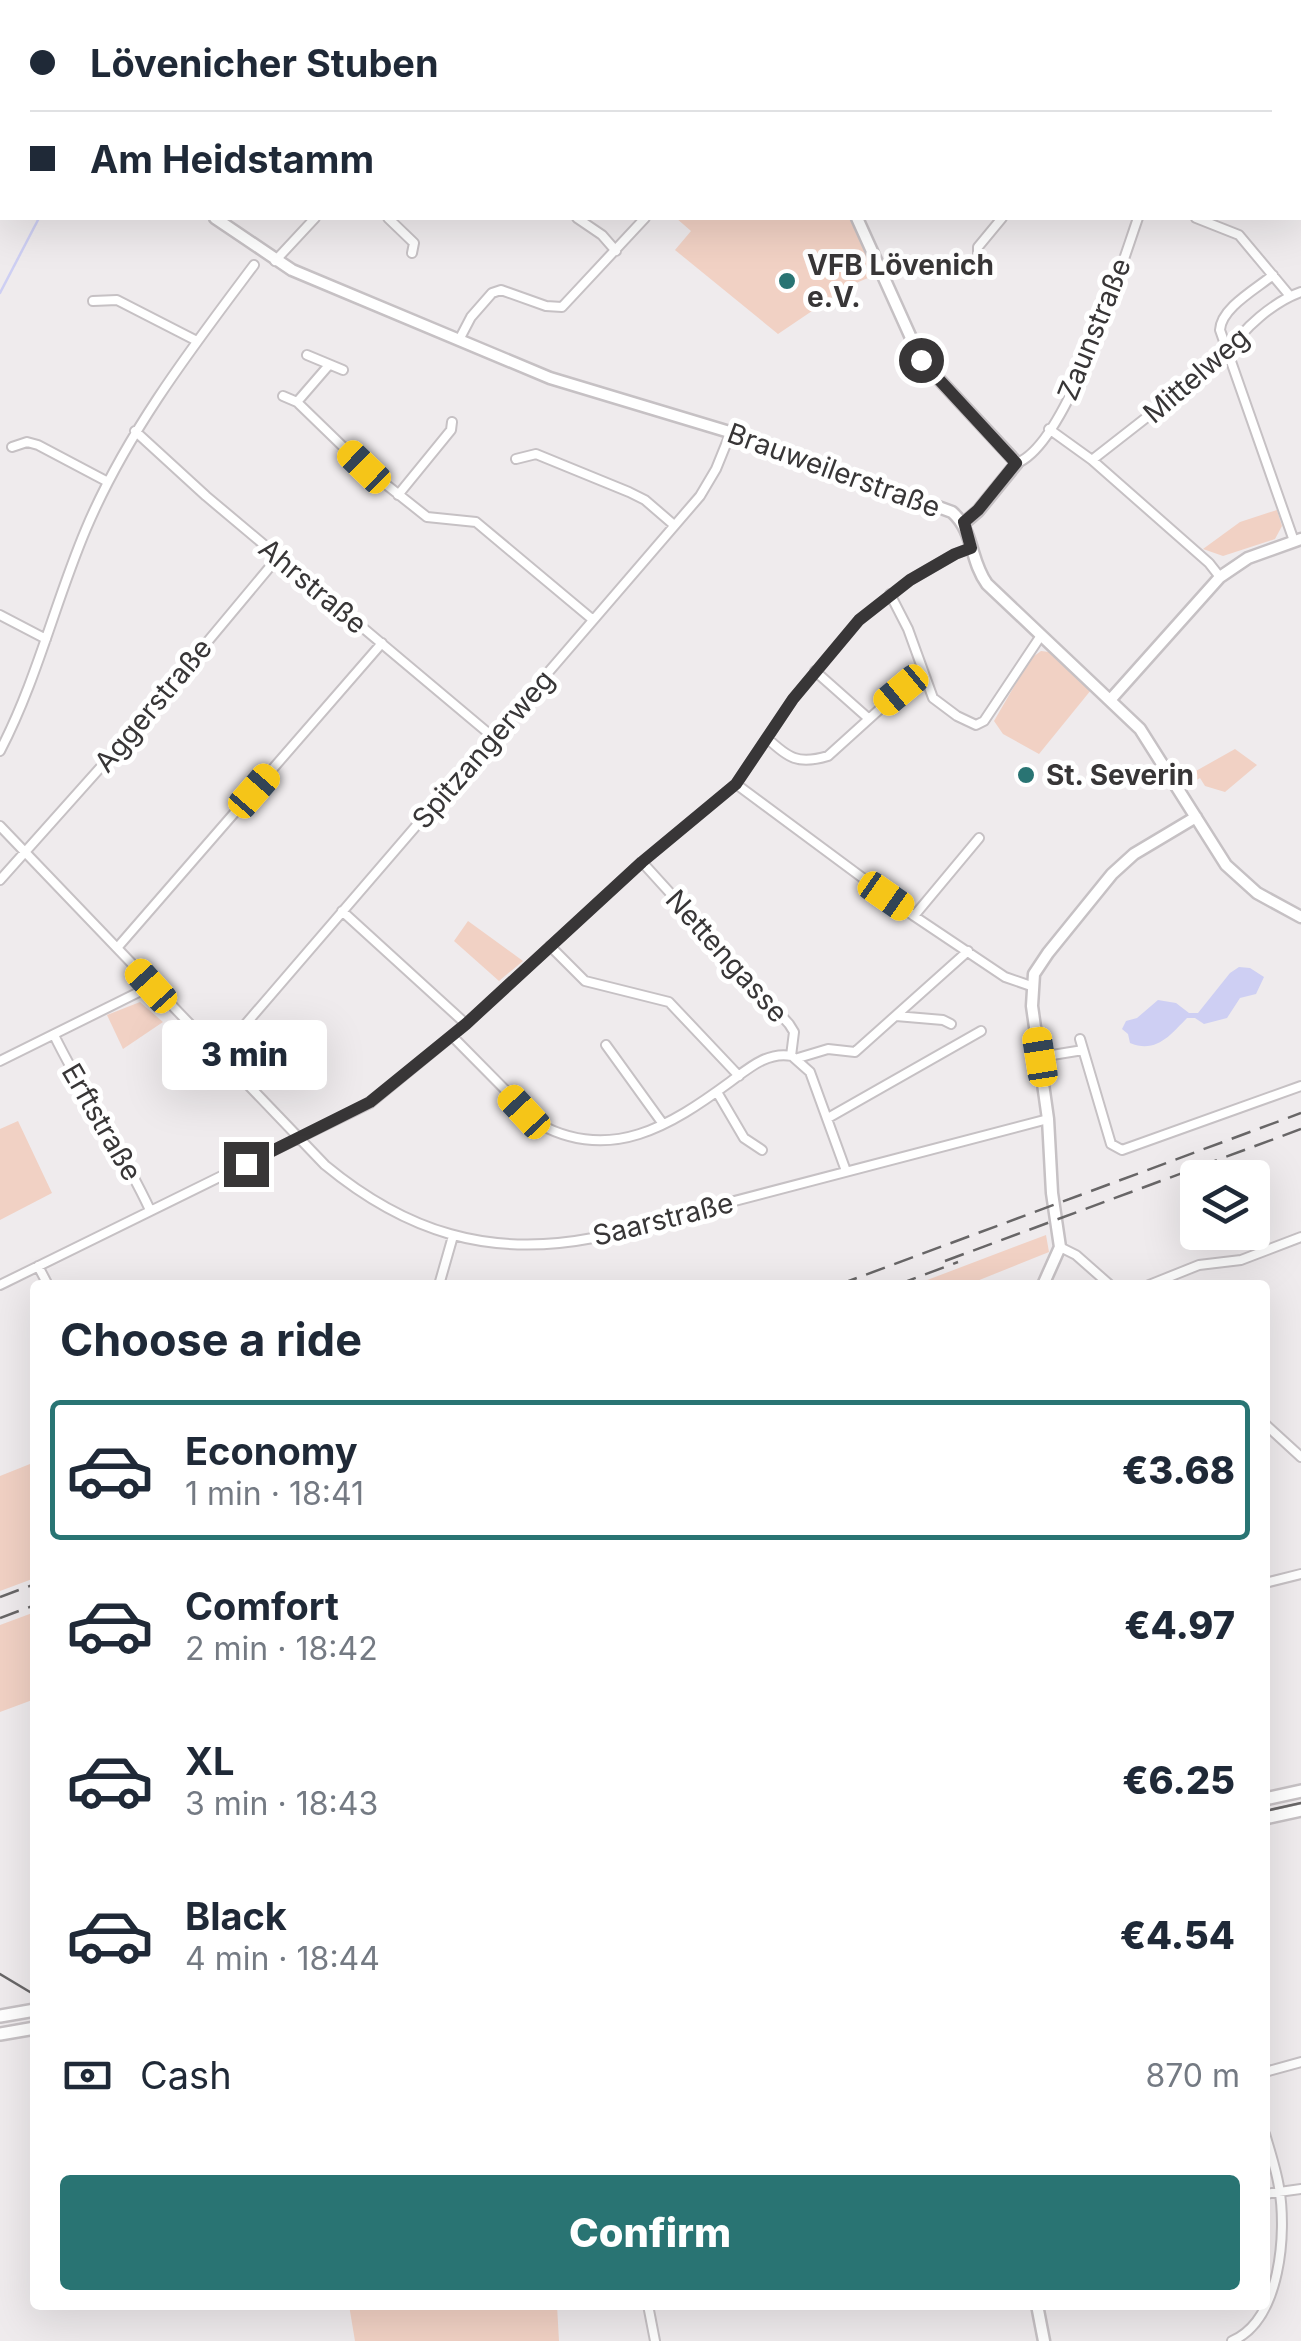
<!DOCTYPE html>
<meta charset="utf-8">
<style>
:root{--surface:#fff;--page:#f6f6f7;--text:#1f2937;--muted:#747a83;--line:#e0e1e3;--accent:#297473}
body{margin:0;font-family:Inter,sans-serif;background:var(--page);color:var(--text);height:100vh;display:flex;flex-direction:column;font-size:38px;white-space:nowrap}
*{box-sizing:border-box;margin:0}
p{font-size:32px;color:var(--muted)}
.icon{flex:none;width:55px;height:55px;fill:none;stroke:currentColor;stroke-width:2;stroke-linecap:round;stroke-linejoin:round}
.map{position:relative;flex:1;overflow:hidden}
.details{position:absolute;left:30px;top:1280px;width:1240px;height:1030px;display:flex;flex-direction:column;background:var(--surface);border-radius:10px;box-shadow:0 10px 40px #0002}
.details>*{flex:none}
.banner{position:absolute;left:0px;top:0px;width:1302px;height:220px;box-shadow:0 10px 40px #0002;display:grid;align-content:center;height:220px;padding:0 30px;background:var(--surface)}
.controls{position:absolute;left:1180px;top:1160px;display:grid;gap:20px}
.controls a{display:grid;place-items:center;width:90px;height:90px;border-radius:10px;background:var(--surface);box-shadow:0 10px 40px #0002;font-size:50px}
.end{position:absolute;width:45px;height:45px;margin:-22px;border:12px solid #383637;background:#fff;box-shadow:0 0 0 5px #fff}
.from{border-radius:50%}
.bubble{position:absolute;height:70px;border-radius:10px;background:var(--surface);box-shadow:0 10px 40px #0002;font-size:32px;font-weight:800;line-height:70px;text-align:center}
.car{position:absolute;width:30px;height:60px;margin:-30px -15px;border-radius:12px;box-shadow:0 0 8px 2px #0007;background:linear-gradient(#f5c518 24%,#345 0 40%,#f5c518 0 76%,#345 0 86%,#f5c518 0)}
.banner b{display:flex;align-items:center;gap:35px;height:95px;font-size:38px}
.banner b+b{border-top:2px solid var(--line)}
.banner i{width:25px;height:25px;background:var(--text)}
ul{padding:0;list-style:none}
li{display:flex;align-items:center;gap:30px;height:140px;margin:0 20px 15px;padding:0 10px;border:5px solid transparent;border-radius:10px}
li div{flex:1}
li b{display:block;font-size:38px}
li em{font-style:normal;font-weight:800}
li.selected{border-color:var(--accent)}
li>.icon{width:90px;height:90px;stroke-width:1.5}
h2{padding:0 30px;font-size:45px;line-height:120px}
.pay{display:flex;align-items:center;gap:25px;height:110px;padding:0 30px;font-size:38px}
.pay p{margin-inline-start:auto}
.button{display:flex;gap:20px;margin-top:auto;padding:20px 30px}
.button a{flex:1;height:115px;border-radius:10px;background:var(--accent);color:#fff;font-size:40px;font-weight:800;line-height:115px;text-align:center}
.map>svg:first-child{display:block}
.green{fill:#f1d1c4}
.water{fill:#cecff3}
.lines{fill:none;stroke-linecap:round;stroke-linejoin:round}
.stream{stroke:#cecff3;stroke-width:2.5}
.minor-casing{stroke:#c6c1c4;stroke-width:12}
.tertiary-casing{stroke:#c6c1c4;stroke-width:15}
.secondary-casing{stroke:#c6c1c4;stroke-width:16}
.minor{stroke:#fff;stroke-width:8}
.tertiary{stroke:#fff;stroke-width:10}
.secondary{stroke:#fff;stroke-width:11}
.tram{stroke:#686667;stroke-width:2.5}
.rail{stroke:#686667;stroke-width:2.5;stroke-dasharray:20 10;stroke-linecap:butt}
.route{stroke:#383637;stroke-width:12}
.poi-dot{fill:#297473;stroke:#fff;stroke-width:4}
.labels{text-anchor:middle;stroke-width:10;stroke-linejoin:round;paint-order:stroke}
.poi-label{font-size:28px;font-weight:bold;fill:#383637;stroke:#fff;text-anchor:start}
.street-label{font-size:28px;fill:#383637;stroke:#fff}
</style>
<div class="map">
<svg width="1301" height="2341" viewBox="0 0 1301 2341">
<rect width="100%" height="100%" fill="#efebed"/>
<path class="green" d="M676,218H850L875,275L849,286L778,334L675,250L691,231Z
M1277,510L1282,526L1275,539L1223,556L1203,549L1240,522Z
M1041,651L1049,652L1091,690L1039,754L1003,734L994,721L1030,659Z
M1235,749L1257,765L1225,792L1205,786L1200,778L1195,781L1187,776Z
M468,921L523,961L499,981L454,941Z
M140,1002L163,1022L123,1049L107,1015Z
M18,1121L52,1193L0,1220V1129Z
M1046,1235L1049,1252L967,1285H914Z
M35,1462V1578L0,1591V1476Z
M35,1612V1699L0,1712V1625Z
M349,2305H557L559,2341H355Z"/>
<path class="water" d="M1239,967L1250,968L1264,977L1256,994L1240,998L1227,1018L1204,1024L1195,1018H1187C1171,1034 1157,1054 1130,1043L1128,1034L1122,1029L1126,1021L1137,1018L1158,1000L1176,1003L1189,1013H1198L1230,973Z"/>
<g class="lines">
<path class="stream" d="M167,2L168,0
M0,293L39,218"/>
<defs>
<path id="minor" d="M491,0L494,2
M552,0V2
M704,0V2
M1109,0L1112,2
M260,2L262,0
M503,2L505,0
M1237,2L1239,0
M1300,78L1301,79
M388,218L414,243L412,253
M577,218L602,235L616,251
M1196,218L1239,235L1290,296
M275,261L315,218
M978,262V247L1002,218
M1273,275C1256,289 1221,308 1220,330L1294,541
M93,301L117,300L197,341
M459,340L471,317L492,293L501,290L546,306L562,307L645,218
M307,355L343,370
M283,396L297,402L364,467L427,517L476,522L592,619
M297,402L329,365
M1049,429L1092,460L1209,563L1220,577
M135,431L206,496L493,737
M12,447L27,442L38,445L108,482
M516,459L536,454L629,492L645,500L674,525
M1092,460L1229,353C1241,329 1275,301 1301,292
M1017,463C1067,444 1120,269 1138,218
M398,495L451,430L452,422
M890,594L908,629L933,698L957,716L976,725L984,721L1040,637
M0,615L46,639
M815,671L868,718
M767,738C788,758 798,765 828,756L901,690L925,679
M0,751C37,680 55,602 86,529C127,432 191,349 254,265
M736,784L914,916L1005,977L1031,986
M0,826L325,1165C406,1232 489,1258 593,1238L1048,1119
M642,862L789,1024L794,1032L791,1056
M0,880L133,731L279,556
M342,911L466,1024
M914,916L979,838
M550,946L585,981L669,1002L739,1076
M117,948L382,643
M896,1016L943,1020L951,1024
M54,1035C83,1095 122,1149 150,1210
M452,1036L539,1124C611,1163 670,1126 730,1082C749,1068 768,1051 792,1056L810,1072L846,1171
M1080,1039L1111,1144L1122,1150L1301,1086
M606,1045L663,1124
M219,1055L700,496L716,469L731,432
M1040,1057L1083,1050
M798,1058L828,1049L855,1052L968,951
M0,1061L151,986
M717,1092L744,1138L762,1150
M828,1118L981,1031
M1060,1247L1076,1255L1110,1285
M38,1266L48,1285
M0,1285L370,1103L466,1024L642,862L736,784L793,699L859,620L910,580L955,554L971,548
M439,1285L453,1236
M1149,1285L1199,1265L1241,1260L1301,1237
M1265,1424L1301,1457
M1265,1583L1301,1574
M1265,2072L1301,2062
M1265,2194L1301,2189
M648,2305L655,2341
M1232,2341C1281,2320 1287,2232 1279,2187C1276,2169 1270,2151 1265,2134"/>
<path id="tertiary" d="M781,0V2
M0,111L2,112
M215,218L292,270L550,378L756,440L952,512C974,531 970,561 987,584L1140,729L1226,865L1257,893L1301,917
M857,218L921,360L1017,463L978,511L964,523
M1111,699L1220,577L1248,558L1301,539
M1043,1285L1060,1247L1052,1193L1048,1119L1032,1006L1034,974L1048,953L1112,874L1134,854L1196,817
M1037,2305L1044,2341"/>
<path id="secondary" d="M1265,1799L1301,1791
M1265,1818L1301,1810
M0,2016L35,2010
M0,2034L35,2028"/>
</defs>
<use href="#minor" class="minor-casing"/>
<use href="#tertiary" class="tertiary-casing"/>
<use href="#secondary" class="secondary-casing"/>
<use href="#minor" class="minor"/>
<use href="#tertiary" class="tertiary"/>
<use href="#secondary" class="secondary"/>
<path class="tram" d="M1265,1811L1301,1803
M0,1974L35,1995"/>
<path class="rail" d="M945,1261L1301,1129
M838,1285L1301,1113
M897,1285L958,1262
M0,1597L35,1584
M0,1618L35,1605"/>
</g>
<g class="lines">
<path class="route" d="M246,1164L370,1102L466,1024L642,862L736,784L793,699L859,620L910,580L955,554L971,548L964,522L978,510L1016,463L921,360"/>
</g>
<g class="poi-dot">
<circle cx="787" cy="281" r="10"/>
<circle cx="1026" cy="775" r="10"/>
</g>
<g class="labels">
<g class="poi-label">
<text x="807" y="275">VFB Lövenich<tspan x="807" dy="32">e.V.</tspan></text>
<text x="1046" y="785">St. Severin</text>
</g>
<g class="street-label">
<text transform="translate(1094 329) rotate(-68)" y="10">Zaunstraße</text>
<text transform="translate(1196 375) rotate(-41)" y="10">Mittelweg</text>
<text transform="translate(834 470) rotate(20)" y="10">Brauweilerstraße</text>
<text transform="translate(313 586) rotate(40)" y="10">Ahrstraße</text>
<text transform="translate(153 705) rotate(-50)" y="10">Aggerstraße</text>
<text transform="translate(483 749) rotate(-49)" y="10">Spitzangerweg</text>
<text transform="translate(727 956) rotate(48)" y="10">Nettengasse</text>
<text transform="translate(102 1122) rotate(60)" y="10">Erftstraße</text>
<text transform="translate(663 1219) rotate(-14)" y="10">Saarstraße</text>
</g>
</g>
</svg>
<div class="controls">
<a><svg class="icon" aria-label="layers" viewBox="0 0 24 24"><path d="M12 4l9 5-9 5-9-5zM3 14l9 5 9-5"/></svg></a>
</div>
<i class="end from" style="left:921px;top:360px"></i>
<i class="end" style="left:246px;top:1164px"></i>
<div class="bubble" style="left:162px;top:1020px;width:165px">3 min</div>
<i class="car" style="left:364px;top:467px;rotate:314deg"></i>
<i class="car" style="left:901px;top:690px;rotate:230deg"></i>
<i class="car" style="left:254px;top:791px;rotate:41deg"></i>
<i class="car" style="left:886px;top:896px;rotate:125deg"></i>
<i class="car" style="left:151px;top:986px;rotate:318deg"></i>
<i class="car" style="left:1040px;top:1057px;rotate:351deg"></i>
<i class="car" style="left:524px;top:1112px;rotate:317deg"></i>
<div class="banner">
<b><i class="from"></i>Lövenicher Stuben</b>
<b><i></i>Am Heidstamm</b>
</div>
<section class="details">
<h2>Choose a ride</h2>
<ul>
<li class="selected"><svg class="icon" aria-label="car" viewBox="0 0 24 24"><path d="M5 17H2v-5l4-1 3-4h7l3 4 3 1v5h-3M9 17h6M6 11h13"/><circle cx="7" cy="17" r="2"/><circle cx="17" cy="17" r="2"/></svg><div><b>Economy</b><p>1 min · 18:41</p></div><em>€3.68</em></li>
<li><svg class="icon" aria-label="car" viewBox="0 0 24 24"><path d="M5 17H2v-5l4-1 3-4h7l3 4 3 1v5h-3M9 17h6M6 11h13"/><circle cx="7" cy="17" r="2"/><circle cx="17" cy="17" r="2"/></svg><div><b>Comfort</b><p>2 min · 18:42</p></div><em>€4.97</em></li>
<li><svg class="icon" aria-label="car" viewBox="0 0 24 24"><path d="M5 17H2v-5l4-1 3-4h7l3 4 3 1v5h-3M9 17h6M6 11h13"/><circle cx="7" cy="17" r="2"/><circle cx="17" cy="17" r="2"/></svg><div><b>XL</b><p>3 min · 18:43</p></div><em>€6.25</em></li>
<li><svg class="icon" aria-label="car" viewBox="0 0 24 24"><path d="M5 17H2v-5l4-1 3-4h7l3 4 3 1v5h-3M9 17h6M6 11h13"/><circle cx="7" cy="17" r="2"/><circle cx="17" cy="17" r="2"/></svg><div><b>Black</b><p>4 min · 18:44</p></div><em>€4.54</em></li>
</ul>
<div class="pay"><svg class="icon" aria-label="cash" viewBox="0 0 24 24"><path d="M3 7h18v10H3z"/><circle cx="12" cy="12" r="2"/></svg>Cash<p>870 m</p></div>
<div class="button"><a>Confirm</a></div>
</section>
</div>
